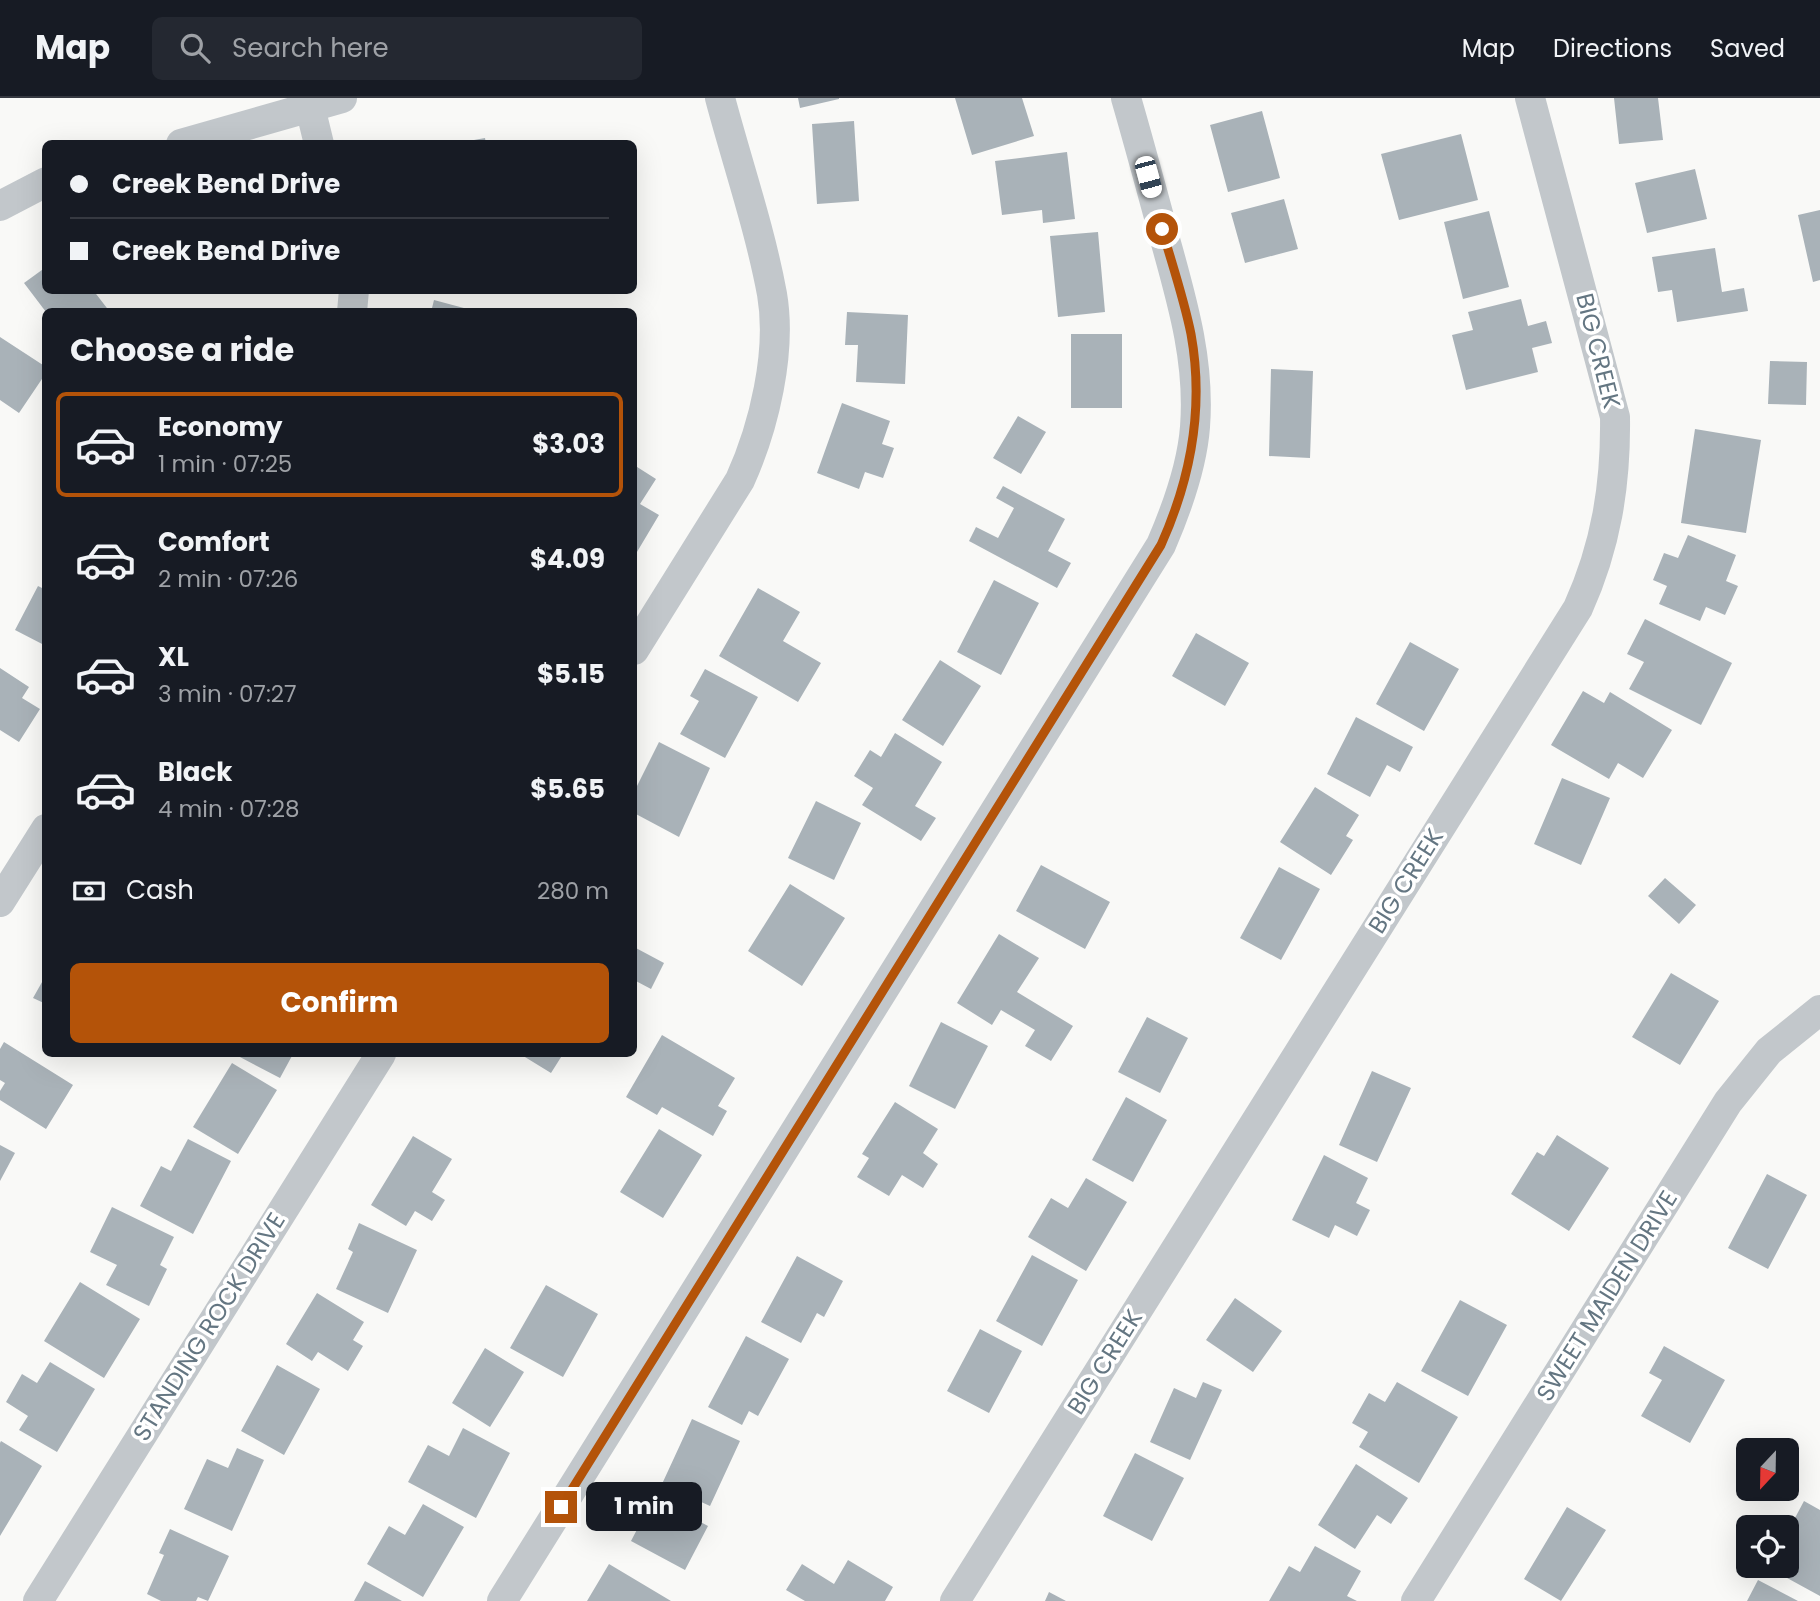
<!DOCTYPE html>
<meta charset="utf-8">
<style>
:root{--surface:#171b24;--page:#242831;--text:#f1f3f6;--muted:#9ea1a6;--line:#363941;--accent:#b45309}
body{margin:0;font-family:Poppins,sans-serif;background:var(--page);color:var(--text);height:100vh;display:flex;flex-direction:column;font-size:26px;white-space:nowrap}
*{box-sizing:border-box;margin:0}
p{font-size:23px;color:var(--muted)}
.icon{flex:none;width:38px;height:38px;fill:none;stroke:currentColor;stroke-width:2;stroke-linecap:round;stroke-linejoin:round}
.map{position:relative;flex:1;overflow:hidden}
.drawer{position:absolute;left:42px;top:210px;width:595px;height:749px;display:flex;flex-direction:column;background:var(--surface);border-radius:10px;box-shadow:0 7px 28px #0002}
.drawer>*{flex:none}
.banner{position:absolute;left:42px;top:42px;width:595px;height:154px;border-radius:10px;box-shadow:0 7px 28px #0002;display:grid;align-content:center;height:154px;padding:0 28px;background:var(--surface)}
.needle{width:46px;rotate:202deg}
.tools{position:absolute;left:1736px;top:1340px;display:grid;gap:14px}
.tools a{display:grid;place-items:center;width:63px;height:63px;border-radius:10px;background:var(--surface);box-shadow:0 7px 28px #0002;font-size:35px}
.end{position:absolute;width:32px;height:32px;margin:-16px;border:9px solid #b45309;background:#fff;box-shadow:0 0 0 4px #fff}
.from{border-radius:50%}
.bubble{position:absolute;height:49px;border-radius:10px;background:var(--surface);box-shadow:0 7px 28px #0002;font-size:23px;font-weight:700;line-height:49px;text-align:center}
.car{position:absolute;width:21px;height:42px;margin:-21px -10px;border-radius:9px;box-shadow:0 0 5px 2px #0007;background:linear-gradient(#fff 24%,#345 0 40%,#fff 0 76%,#345 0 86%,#fff 0)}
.banner b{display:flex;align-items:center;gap:24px;height:66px;font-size:26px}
.banner b+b{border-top:2px solid var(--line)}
.banner i{width:18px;height:18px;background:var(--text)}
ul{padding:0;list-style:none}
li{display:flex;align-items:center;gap:21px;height:105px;margin:0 14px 10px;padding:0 14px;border:4px solid transparent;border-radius:10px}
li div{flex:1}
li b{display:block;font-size:26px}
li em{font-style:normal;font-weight:700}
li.active{border-color:var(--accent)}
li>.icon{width:63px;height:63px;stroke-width:1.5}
h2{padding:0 28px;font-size:32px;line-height:84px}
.pay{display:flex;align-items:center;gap:18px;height:77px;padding:0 28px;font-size:26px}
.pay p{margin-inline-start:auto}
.cta{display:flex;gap:14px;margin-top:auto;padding:14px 28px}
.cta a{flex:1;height:80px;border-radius:10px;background:var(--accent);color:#fff;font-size:28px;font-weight:700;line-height:80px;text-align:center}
header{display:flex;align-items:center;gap:42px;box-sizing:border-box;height:98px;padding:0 35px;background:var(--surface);border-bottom:2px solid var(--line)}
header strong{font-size:33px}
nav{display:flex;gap:38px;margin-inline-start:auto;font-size:24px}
.search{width:490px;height:63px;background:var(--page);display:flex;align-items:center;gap:18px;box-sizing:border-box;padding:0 24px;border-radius:10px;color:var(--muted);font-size:26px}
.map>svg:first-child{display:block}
.building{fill:#a9b2b8}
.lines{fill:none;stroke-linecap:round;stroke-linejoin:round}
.street{stroke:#c2c7cb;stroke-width:30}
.route{stroke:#b45309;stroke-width:9}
.labels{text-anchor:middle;stroke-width:7;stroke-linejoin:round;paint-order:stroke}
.street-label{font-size:24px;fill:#647682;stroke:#fff}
</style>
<header>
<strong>Map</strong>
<div class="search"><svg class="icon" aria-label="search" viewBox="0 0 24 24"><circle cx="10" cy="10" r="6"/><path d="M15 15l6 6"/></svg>Search here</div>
<nav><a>Map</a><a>Directions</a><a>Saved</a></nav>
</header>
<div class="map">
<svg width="1820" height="1503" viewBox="0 0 1820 1503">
<rect width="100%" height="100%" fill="#f9f9f7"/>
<path class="building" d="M798,0H839V1L800,10Z
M955,0H1022L1034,38L972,57Z
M1614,0H1658L1663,42L1619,46Z
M1262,13L1280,80L1228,94L1210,27Z
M854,23L859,103L817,106L812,26Z
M1461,36L1478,102L1399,122L1381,56Z
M485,40L486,46H463V44Z
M1067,54L1075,121L1043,125L1042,112L1002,117L995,63Z
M1695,71L1707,121L1647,135L1635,85Z
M1284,101L1298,151L1245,165L1231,115Z
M1820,112V182L1813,184L1798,117Z
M1489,113L1509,189L1463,201L1444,124Z
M1098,134L1105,214L1058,219L1050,138Z
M1715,150L1722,194L1744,190L1748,213L1677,224L1672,192L1658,194L1652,159Z
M46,169V192H93L110,214H46L24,185Z
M1521,201L1528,228L1546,223L1552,245L1532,250L1538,274L1466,292L1452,237L1473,232L1468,214Z
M434,202L475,213L474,214H431Z
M847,214L908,217L905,286L856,284L858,247H845Z
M1071,236H1122V310H1071Z
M0,239L46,269V275L19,315L0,302Z
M1770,263L1807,264L1806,307L1768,306Z
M1271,271L1313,273L1310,360L1269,358Z
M842,305L890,323L882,346L894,350L883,380L865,374L859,391L817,375Z
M1018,318L1046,334L1021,376L993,360Z
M1695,331L1761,342L1746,435L1681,425Z
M634,367L656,381L640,406L659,417L634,459Z
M1003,388L1065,421L1048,453L1071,465L1057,490L969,443L976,429L998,440L1014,410L996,400Z
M1688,437L1736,457L1726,483L1738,488L1725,517L1706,509L1700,523L1659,506L1667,488L1653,482L1664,455L1678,460Z
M994,482L1039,505L1001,577L957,554Z
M38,488L46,492V548L15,532Z
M758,490L800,514L783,543L821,565L798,604L719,558Z
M1645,521L1732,565L1701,627L1629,591L1644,564L1627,556Z
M1196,535L1249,565L1225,608L1172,578Z
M1410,544L1459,571L1424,633L1376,606Z
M940,562L981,588L943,648L902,622Z
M0,570L29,589L22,600L40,611L19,644L0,632Z
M705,571L758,599L725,660L680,636L699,603L690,598Z
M1583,593L1604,605L1610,594L1672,632L1643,680L1618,665L1609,681L1551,647Z
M1356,619L1413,649L1400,674L1387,667L1370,699L1327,676Z
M895,635L942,664L915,708L936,720L921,743L862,707L873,690L854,678L870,652L881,659Z
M659,644L710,670L679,739L634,715V694Z
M1562,680L1610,700L1581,767L1534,746Z
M1315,689L1359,717L1346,738L1353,742L1331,777L1280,744Z
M816,703L861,725L834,782L788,760Z
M1041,767L1110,804L1085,851L1016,813Z
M1279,769L1320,791L1281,862L1240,840Z
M1665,780L1696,807L1679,826L1648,798Z
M790,786L845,820L802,888L748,853Z
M999,836L1039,860L1017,894L1073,928L1051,963L1025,948L1035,932L1001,912L992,927L957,905Z
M634,849L664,865L651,891L634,882Z
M1671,875L1719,903L1680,967L1632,939Z
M46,877V906L33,900Z
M1147,919L1188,940L1160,995L1118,974Z
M941,924L988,948L955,1011L909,988Z
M662,937L735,980L718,1008L727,1013L713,1038L662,1009L657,1017L626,999Z
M4,944L73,987L46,1031L0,1002V993L5,985L0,982V951Z
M239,956H293L280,980L238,958Z
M520,956H563L551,975Z
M232,965L277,992L238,1056L193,1029Z
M1372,973L1411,990L1377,1064L1339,1047Z
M1126,999L1167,1022L1133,1084L1092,1062Z
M895,1004L938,1031L923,1055L938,1066L923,1090L902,1077L889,1098L857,1079L869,1060L862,1056Z
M659,1031L702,1057L663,1120L620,1094Z
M1557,1037L1609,1070L1569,1133L1511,1096L1537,1054L1544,1058Z
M413,1038L452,1061L432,1094L445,1102L432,1123L415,1113L406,1128L371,1107Z
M188,1041L231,1063L193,1136L140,1108L161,1068L171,1073Z
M0,1047L15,1055L0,1083Z
M1324,1057L1368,1080L1356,1105L1370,1112L1357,1138L1335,1127L1329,1140L1292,1122Z
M1767,1076L1807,1097L1768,1171L1728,1150Z
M1086,1080L1127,1104L1086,1173L1028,1139L1051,1100L1068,1110Z
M112,1109L174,1139L160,1167L167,1171L149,1208L106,1187L117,1167L90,1154Z
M359,1125L417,1152L388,1215L336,1191L353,1154L348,1151Z
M1032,1157L1078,1182L1042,1248L996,1223Z
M797,1158L843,1183L824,1219L817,1215L801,1245L761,1224Z
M80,1184L140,1221L104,1280L44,1243Z
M546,1187L598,1216L563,1279L510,1250Z
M317,1195L364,1224L353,1242L363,1248L348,1273L318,1254L312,1263L286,1246Z
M1235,1200L1282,1233L1253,1274L1206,1242Z
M1460,1202L1507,1227L1468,1298L1421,1273Z
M980,1231L1022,1253L989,1315L947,1293Z
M746,1238L789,1261L758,1318L749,1313L742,1327L708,1309Z
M1664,1248L1725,1282L1690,1345L1641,1318L1662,1282L1649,1275Z
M485,1250L524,1274L490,1329L452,1305Z
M50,1264L95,1291L57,1354L19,1332L28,1318L6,1304L22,1276L37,1285Z
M277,1267L320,1291L284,1357L241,1333Z
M1203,1284L1222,1292L1190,1362L1150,1344L1174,1290L1196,1300Z
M1397,1284L1458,1319L1419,1385L1359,1349L1368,1334L1352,1325L1369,1295L1385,1304Z
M692,1321L740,1343L710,1408L662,1386Z
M463,1330L510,1355L476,1420L408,1384L428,1347L449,1358Z
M1,1343L42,1368L0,1438V1345Z
M237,1350L264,1362L232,1433L184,1411L207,1361L228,1370Z
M1135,1355L1184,1380L1152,1443L1103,1418Z
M1356,1366L1408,1400L1391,1426L1377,1417L1355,1451L1318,1427Z
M654,1399L708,1428L685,1472L631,1443Z
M1804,1403L1820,1412V1498L1765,1468H1787V1435Z
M423,1406L464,1429L423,1499L367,1466L389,1428L405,1437Z
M1567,1409L1606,1432L1561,1503L1524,1481Z
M170,1431L229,1458L208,1503L198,1499L196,1503H161L147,1496L164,1457L159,1455Z
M1315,1448L1361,1473L1347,1498L1357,1503H1269L1289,1468L1300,1474Z
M848,1462L893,1489L885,1503H805L786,1492L802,1466L834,1486Z
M609,1466L671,1503H587Z
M1758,1482L1798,1503H1747Z
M365,1483L402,1503H354Z
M1049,1494L1066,1503H1045Z"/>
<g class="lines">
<path class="street" d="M310,9L319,46
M181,46L342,0
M0,108L46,84
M352,214L354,192
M634,552L740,382C764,329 782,254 772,196C760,131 737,64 720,0
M0,804L46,731
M38,1503L381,956
M502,1503L1161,447C1177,410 1192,369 1195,329C1200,265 1183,206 1166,145C1153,97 1140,48 1126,0
M955,1503L1578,510C1606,448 1616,387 1615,319L1530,0
M1416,1503L1728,1004L1769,953L1820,912"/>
</g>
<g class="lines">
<path class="route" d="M561,1409L1161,447C1191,380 1204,308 1191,236C1184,201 1172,166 1162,131"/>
</g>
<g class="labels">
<g class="street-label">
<text transform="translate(1598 253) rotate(76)" y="8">BIG CREEK</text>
<text transform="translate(1406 783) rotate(-58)" y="8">BIG CREEK</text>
<text transform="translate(1607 1198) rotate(-58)" y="8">SWEET MAIDEN DRIVE</text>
<text transform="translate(209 1229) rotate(-58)" y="8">STANDING ROCK DRIVE</text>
<text transform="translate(1105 1264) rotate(-58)" y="8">BIG CREEK</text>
</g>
</g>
</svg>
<div class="tools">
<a><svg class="needle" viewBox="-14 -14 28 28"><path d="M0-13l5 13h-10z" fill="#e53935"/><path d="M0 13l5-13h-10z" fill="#9ea1a6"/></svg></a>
<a><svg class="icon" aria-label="locate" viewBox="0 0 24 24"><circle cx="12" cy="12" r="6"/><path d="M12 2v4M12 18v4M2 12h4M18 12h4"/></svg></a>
</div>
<i class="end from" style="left:1162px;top:131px"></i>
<i class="end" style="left:561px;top:1409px"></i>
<div class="bubble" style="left:586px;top:1384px;width:116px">1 min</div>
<i class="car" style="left:1148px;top:79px;rotate:165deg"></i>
<div class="banner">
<b><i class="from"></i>Creek Bend Drive</b>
<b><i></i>Creek Bend Drive</b>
</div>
<section class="drawer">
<h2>Choose a ride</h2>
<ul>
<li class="active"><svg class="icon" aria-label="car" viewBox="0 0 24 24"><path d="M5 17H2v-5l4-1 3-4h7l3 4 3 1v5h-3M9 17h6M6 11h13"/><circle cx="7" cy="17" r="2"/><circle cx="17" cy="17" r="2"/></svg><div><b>Economy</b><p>1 min · 07:25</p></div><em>$3.03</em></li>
<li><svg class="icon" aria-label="car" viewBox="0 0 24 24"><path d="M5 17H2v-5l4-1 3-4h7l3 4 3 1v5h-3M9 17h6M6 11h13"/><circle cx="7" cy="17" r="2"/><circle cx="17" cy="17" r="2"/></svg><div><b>Comfort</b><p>2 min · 07:26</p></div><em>$4.09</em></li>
<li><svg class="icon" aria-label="car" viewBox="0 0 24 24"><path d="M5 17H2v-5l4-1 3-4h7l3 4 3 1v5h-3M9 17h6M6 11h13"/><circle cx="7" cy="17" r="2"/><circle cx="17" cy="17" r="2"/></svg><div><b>XL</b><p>3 min · 07:27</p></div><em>$5.15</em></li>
<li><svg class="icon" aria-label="car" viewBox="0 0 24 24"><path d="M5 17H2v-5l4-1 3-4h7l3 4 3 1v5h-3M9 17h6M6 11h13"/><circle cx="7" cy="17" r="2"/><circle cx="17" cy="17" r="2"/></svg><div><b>Black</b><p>4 min · 07:28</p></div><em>$5.65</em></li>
</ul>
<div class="pay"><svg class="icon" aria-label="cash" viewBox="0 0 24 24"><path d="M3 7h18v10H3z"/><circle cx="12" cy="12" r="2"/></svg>Cash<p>280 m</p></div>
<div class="cta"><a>Confirm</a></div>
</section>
</div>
